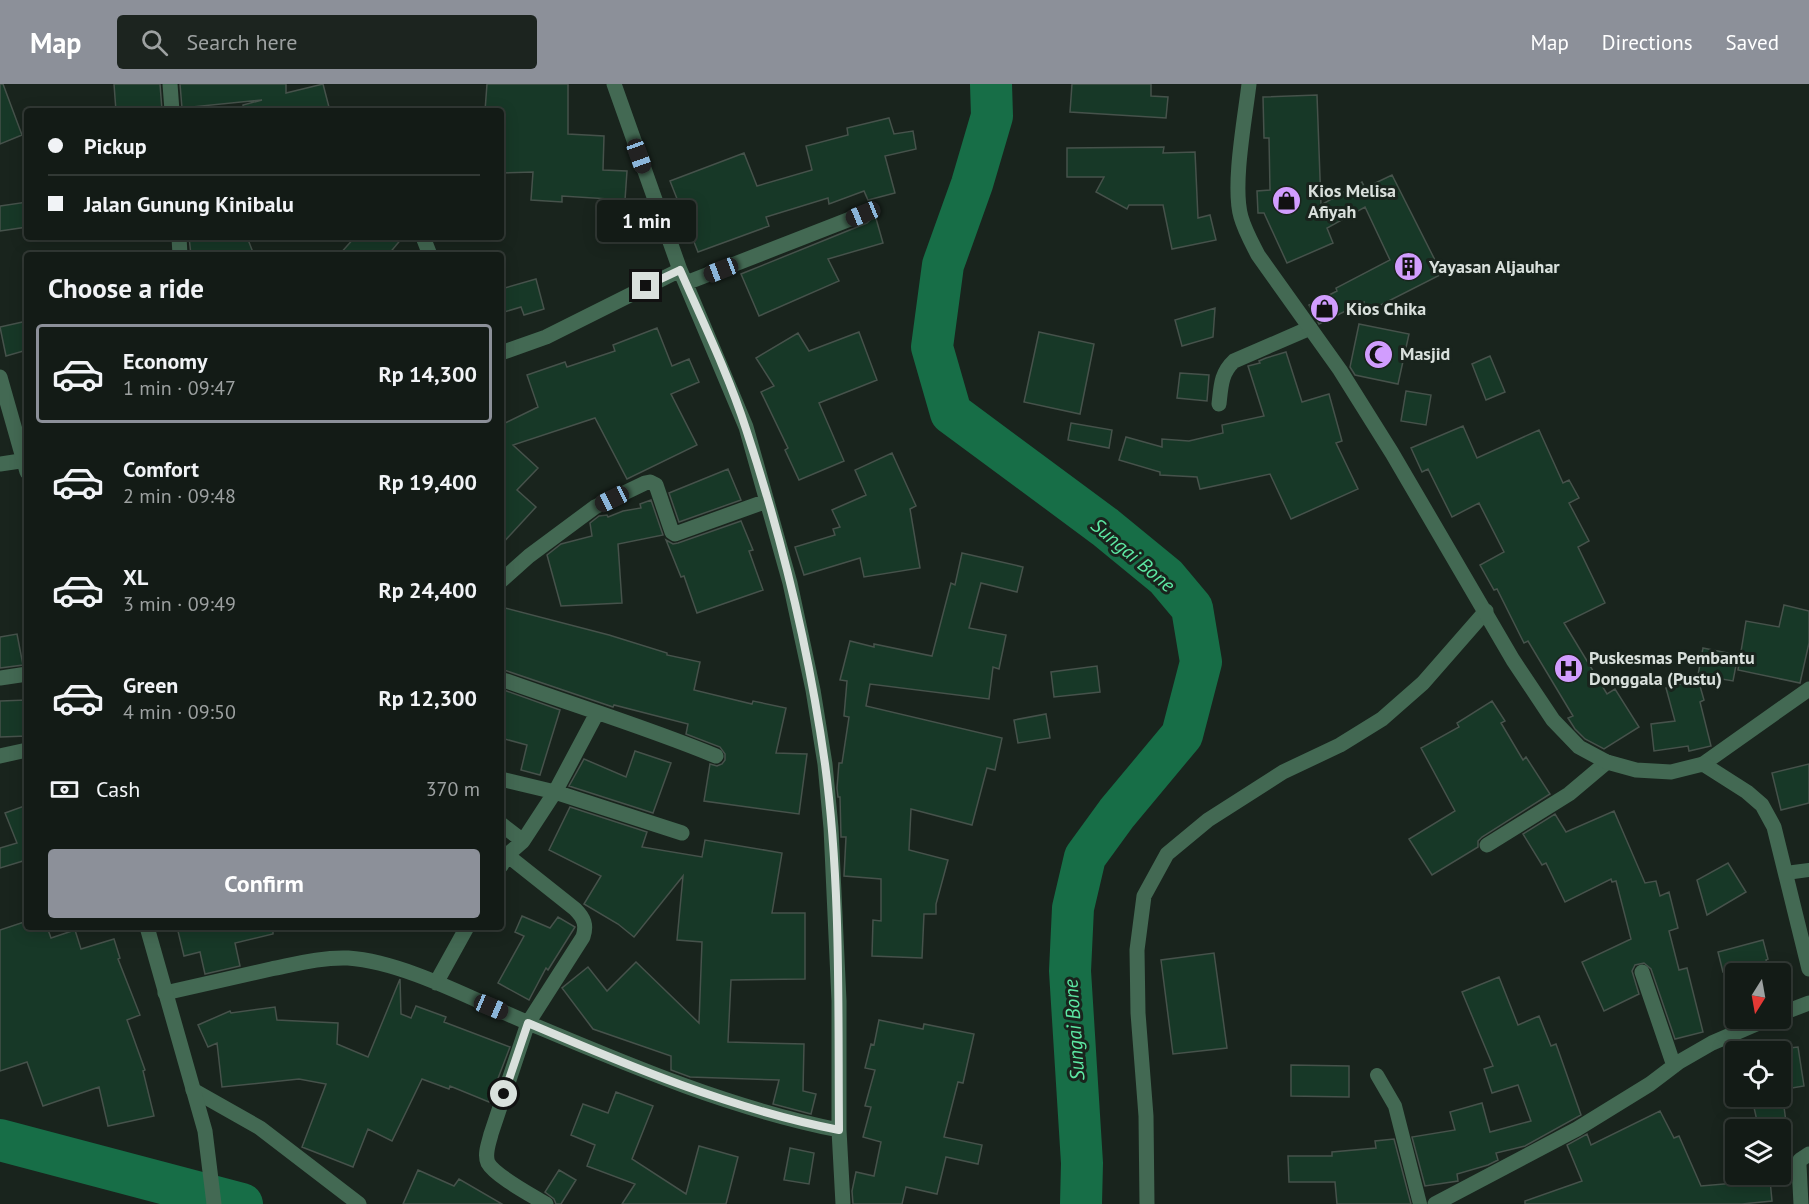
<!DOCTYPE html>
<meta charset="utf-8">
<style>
:root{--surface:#131b16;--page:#1c241f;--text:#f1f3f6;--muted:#9da1a1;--line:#323935;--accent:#8c9099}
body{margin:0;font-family:"PT Sans",sans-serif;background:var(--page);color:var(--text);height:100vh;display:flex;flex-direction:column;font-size:22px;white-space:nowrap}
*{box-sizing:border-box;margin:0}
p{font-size:20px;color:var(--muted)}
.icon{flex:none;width:33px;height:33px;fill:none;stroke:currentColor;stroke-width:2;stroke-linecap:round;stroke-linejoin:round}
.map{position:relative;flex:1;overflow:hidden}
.details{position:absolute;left:24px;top:168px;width:480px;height:678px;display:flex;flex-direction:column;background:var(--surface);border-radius:6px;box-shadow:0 3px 15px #0003,0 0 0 2px var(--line)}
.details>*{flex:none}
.top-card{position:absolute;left:24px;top:24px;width:480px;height:132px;border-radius:6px;box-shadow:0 3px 15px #0003,0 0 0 2px var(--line);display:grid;align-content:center;height:132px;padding:0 24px;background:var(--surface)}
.needle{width:39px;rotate:191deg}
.fabs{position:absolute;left:1725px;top:879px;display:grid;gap:12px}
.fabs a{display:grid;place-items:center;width:66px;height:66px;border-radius:6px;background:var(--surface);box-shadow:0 3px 15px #0003,0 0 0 2px var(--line);font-size:30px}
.end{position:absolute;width:27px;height:27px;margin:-14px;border:8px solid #d9e0dc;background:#111;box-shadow:0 0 0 3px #111}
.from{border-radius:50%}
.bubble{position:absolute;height:42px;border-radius:6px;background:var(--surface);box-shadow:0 3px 15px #0003,0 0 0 2px var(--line);font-size:20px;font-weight:600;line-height:42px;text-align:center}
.car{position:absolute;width:18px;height:36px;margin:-18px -9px;border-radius:8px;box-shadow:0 0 4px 2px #0007;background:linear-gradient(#222 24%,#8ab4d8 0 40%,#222 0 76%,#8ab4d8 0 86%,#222 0)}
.top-card b{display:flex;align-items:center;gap:21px;height:57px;font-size:22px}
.top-card b+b{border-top:2px solid var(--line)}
.top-card i{width:15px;height:15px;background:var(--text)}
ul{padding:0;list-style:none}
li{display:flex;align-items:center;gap:18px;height:99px;margin:0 12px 9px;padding:0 12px;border:3px solid transparent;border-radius:6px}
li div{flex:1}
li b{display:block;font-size:22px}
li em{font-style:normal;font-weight:600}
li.on{border-color:var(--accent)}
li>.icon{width:54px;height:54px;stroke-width:1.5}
h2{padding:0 24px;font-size:27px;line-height:72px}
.pay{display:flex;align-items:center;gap:15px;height:66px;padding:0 24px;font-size:22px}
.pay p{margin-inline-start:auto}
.primary-button{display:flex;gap:12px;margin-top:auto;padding:12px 24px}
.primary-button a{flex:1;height:69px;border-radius:6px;background:var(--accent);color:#fff;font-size:24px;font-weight:600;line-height:69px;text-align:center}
header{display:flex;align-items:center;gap:36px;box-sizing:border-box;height:84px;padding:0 30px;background:var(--accent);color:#fff}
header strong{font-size:28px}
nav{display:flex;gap:33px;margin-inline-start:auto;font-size:21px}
.search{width:420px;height:54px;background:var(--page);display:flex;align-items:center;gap:15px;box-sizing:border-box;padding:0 21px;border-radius:6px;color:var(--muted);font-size:22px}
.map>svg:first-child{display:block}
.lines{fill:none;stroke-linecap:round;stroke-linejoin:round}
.river{stroke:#176e47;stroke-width:42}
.building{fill:#173827;stroke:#46524b;stroke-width:1.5}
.service{stroke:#436953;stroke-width:14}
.minor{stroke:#436953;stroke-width:15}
.tertiary{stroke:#436953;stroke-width:15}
.route{stroke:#d9e0dc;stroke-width:8}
.labels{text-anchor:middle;stroke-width:6;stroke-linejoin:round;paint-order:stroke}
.poi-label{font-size:18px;font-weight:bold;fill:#d9e0dc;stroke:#19241d;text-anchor:start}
.water-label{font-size:20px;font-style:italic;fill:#5de8a3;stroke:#19241d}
</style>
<header>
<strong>Map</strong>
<div class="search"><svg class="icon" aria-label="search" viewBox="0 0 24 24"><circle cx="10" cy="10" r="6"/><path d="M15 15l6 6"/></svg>Search here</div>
<nav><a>Map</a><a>Directions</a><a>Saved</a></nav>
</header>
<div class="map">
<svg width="1809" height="1120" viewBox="0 0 1809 1120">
<rect width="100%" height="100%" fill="#19241d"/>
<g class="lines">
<path class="river" d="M991,0L992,32L972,100L943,181L932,263L951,329L1105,443L1166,493L1192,524L1201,578L1182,651L1117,729L1085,773L1073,824L1070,887L1082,1079L1081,1120
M0,1056L242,1120"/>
</g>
<path class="building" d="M0,0H3L22,51L0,60Z
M114,0H160L162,26L116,27Z
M180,0H286V9L323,0L330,27H244L243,21L262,16L182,24Z
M487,0H568V50L604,52L603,86L627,87L625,116L562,112V118L531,116L533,88L501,89V27H485Z
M1072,0H1151V12L1168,13L1166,34L1070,28Z
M1317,11L1321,121L1362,98L1365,104L1392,91L1442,190L1361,231L1364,218L1319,240L1309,221L1337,207L1336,204L1390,176L1365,123L1327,144L1333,159L1287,179L1264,129H1258L1257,107L1270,106L1269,54H1264L1263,13Z
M889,34L894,50L913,47L916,65L885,72L895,109L868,116L864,107L829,120L828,114L766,133L769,142L698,168L670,97L744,69L757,102L812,86L806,62L848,51L847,44Z
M1164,63L1163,69L1195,68L1198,134L1210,131L1216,156L1172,165L1163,121H1129L1127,125L1096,108L1104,93H1067V64Z
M27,118V143L0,147V122Z
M875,131L883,159L828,175L839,197L759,232L741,190L867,139Z
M189,153H247L254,171H191Z
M355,153H403L388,171H339Z
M536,195L544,225L524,231L521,223L501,229V205Z
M1215,224L1213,253L1182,262L1175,236Z
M27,237V266L6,272L0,243Z
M1359,240L1409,250L1398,300L1355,291L1350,283Z
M657,244L672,282L689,275L699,298L671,310L697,361L627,395L595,334L513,361L538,384L517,406L536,423L501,461V341L538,323L527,291L565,278L567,283L615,267L613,261Z
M859,248L877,296L819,319L844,377L799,396L785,366L788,364L761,308L774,302L756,274L798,249L809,267Z
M1039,248L1094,260L1080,330L1024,318Z
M1286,268L1302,318L1329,310L1342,357L1336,359L1358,405L1291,435L1270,390L1200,405L1197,393L1160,391V388L1119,376L1126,353L1162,363V355L1189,357L1223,349L1222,341L1264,332L1248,282L1260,279L1259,277L1266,274Z
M1490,272L1505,308L1486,316L1472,280Z
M1180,289L1209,291L1207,317L1177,314Z
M1406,307L1431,311L1426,341L1401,337Z
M1071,339L1112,346L1109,364L1068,356Z
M1463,342L1477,374L1539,346L1563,399L1569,396L1579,414L1569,419L1589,457L1578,463L1605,519L1564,539L1607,610L1615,605L1639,643L1604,665L1585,655L1575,645L1568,634L1573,632L1528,557L1524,559L1497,505L1494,506L1480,481L1504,468L1479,419L1452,433L1428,385L1422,388L1411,364Z
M892,369L916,422L910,425L920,484L864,493L860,474L804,491L795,463L835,451L833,445L840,443L832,426L866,411L855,386Z
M728,385L741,416L679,438L669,409Z
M651,416L663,451L618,460L622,519L561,522L547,471L561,460L592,452L590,439L599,432L607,431L608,433L623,427L641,424L640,420Z
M741,437L753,466L749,467L763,506L697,529L684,492L681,493L666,456L673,460L678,459Z
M962,469L1023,483L1017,508L981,499L969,544L1006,551L999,585L993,583L989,615L870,600L866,622L1002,654L995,686L987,684L972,741L911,725L909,766L948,776L936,820V830H924L922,874L872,872L873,836L881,837V795L844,792L846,753H841L840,713H838L837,704L839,679H842L849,633L844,632L847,597L840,596L850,557L874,563V560L932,572L951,499L955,501Z
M1784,521L1809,527V559L1800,599L1738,586L1746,537L1779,543Z
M505,524L609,551L667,569V571L700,578L694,606L752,620L753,617L786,624L776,669L807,670L799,730L704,717L710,680L717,682L722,680L725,676V670L720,663L686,650L688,640L614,621L613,623L501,585V540Z
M17,550L23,581L0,584V553Z
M1703,564L1738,571L1733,597L1698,591Z
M1097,582L1100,608L1054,613L1051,588Z
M1698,595L1704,616L1700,618L1711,662L1689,667L1688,662L1654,667L1651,640L1675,637L1666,604Z
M501,605L560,626L540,691L521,686L527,661L501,654Z
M27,616V652L0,653V617Z
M1492,617L1505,637L1501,639L1523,676L1526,673L1550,710L1482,753L1478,757V763L1432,791L1409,755L1455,727L1421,664L1459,643L1457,639Z
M1046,630L1050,654L1018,659L1014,636Z
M635,667L671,679L653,729L569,702L584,675L626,693Z
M1809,680V719L1781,726L1772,689Z
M27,721V781L25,782L23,777L0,784V764L17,759L5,729Z
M570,723L647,748L642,763L702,773L705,756L782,769L772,829H805V895L731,896L728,958L804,960L803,1007L816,1010L811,1030L773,1020L779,996L690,993L671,986V972L593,945L562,904L588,883L607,907L636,878L699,939L702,858L677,856L683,792L634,853L618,840L584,820L601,792L549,766Z
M1614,727L1645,799L1656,797L1660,812L1669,808L1678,844L1669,847L1679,886L1687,884L1703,948L1675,955L1651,885L1644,879L1635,881L1632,887L1639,910L1604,927L1582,878L1631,855L1616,797L1612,798L1611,795L1565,818L1546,779L1542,781L1523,750L1555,730L1566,748Z
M1728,779L1746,808L1707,831L1697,796Z
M522,832L550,844L558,833L575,843L548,886L546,884L529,916L498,899L524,852L515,848Z
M27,837V843H47L51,854L75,846L81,865L114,855L120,874L118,875L140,931L127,936L145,986L143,987L154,1032L108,1042L99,1003L43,1022L27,978L0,987V846Z
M177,843H273V850L235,859L240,882L205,890L200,868L184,872Z
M1763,856L1768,875L1766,876L1769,890H1725L1723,888L1718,868Z
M1214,869L1227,964L1173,970L1161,876Z
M1499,893L1518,941L1539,932L1551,962L1556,960L1581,1031L1525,1062L1496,1069L1498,1076L1488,1081L1457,1090L1458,1097L1425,1102L1412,1053L1455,1046L1450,1028L1482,1019L1490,1048L1531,1037L1518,1001L1492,1009L1484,985L1493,982L1462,908Z
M400,895L401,930L411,934L416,922L446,933L444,938L510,963L489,1018L450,1002L449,1005L422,995L392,1057L368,1045L353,1083L302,1063L326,1000L299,995L222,1003L217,959L208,963L198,941L230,927L231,929L275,923L277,936L338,939L337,960L368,973Z
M879,936L923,945L924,940L974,950L963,999L958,998L944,1053L982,1061L978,1080L946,1073L937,1110L906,1103L902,1120H853L852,1107L856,1088L874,1092L881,1058L863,1053L871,1023L865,1022L875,986L865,984L871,960L874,961Z
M1798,963L1804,1002L1780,1006V965Z
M1291,981L1349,982V1013L1291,1012Z
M616,1008L653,1022L632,1075L686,1110L699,1062L738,1073L726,1120H622L635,1100L587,1082L595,1061L571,1051L583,1020L608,1029Z
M1783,1015L1787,1046H1759L1753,1019Z
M1660,1027L1674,1054L1679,1052L1701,1102L1770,1096L1772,1117L1742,1120H1525V1117L1582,1097L1567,1061L1587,1050L1591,1061Z
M1394,1055L1411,1120H1337L1335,1098H1289L1288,1072H1332V1068L1376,1064L1375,1057Z
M790,1064L814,1069L809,1100L784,1096Z
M418,1086L454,1102L459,1095L502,1120H403Z
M559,1086L576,1096L561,1120H556L554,1115L545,1108Z"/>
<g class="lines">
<path class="service" d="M1786,789L1809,786
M1377,991L1395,1022L1420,1120"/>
<path class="minor" d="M170,0L172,27
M179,153L180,171
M423,153L430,171
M686,199L863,130
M501,269L546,253L680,186
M1219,320C1221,302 1221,289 1234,277L1310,244
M0,380L27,376
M501,497L529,472L595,423L645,399L650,398L656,401L672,448L675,450L767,417
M0,594L27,590
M501,595C573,621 646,643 716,672
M597,629L555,708L682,749
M0,672L27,666
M1703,680L1809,605
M501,695L555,708L523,757L507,771L501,782
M501,740L523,757
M1487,761L1569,710L1607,678
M507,771L575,825C584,834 587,841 583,853L528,939L491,1050C489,1059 484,1070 488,1079C495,1092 533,1112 546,1120
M1642,888L1674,982
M436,899L467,843
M165,909C200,901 236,893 271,885C296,880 322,873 348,874C406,878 477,918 531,940C631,982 732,1025 839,1046V917L831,744L825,680L813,606L790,499L746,343L680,186L614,0
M1780,930L1809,919
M193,1006L260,1044L359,1120
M839,1046L843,1120
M1147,1120L1146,1032L1138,929L1137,866L1144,812L1167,770L1208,736L1283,688L1340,661L1382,635L1423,599L1486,527
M1435,1120L1577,1045L1650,1000L1679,978L1712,959L1770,934
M1801,1120L1799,1081L1800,1076L1809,1070"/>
<path class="tertiary" d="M1249,0C1245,34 1232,102 1241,133C1245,147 1252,159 1258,171L1340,286L1392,369L1513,576L1553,636L1579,663L1607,678L1636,686L1671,688L1703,680L1747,708L1762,721L1774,743L1809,885
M0,293L27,388
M147,843L205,1047L214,1120"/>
</g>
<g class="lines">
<path class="route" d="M504,1010L528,939C629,982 731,1025 839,1046C838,924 841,800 825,680C809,566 782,454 746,345C729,292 703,238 680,186L646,202"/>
</g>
<defs>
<symbol id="shop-disc" viewBox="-11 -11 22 22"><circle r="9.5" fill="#d19dfe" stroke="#19241d"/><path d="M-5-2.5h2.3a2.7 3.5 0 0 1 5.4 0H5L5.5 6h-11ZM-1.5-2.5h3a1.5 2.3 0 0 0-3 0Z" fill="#111"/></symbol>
<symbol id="building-disc" viewBox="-11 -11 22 22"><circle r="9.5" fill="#d19dfe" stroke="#19241d"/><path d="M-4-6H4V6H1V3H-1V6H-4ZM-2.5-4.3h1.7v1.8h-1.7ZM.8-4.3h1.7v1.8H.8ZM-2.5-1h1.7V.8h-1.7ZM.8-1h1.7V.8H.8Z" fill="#111"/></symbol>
<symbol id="mosque-disc" viewBox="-11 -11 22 22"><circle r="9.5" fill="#d19dfe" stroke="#19241d"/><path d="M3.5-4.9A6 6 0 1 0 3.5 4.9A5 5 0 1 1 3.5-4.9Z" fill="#111"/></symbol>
<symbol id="hospital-disc" viewBox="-11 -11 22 22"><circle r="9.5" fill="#d19dfe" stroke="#19241d"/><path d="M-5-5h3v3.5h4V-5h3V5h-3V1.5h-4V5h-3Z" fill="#111"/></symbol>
</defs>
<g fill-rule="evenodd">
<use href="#shop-disc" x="1270" y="100" width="33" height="33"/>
<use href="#building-disc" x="1392" y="166" width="33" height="33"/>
<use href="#shop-disc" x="1308" y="208" width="33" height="33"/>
<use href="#mosque-disc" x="1362" y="254" width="33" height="33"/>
<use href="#hospital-disc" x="1552" y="568" width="33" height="33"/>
</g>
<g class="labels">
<g class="poi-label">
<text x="1308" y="113">Kios Melisa<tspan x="1308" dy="21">Afiyah</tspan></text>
<text x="1429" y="189">Yayasan Aljauhar</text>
<text x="1346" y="231">Kios Chika</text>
<text x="1400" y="276">Masjid</text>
<text x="1589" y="580">Puskesmas Pembantu<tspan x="1589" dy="21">Donggala (Pustu)</tspan></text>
</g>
<g class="water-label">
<text transform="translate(1133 471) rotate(40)" y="7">Sungai Bone</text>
<text transform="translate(1074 946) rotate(-94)" y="7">Sungai Bone</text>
</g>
</g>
</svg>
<div class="fabs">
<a><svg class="needle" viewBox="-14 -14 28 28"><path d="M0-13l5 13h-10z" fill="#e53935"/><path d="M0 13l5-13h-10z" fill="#9da1a1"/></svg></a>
<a><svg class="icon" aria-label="locate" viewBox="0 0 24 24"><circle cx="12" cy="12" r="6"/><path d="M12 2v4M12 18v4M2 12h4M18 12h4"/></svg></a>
<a><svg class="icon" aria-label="layers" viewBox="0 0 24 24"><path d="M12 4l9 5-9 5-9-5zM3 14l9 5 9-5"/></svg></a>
</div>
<i class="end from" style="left:504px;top:1010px"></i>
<i class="end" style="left:646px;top:202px"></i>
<div class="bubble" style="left:597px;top:116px;width:99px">1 min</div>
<i class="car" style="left:639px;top:72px;rotate:160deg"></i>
<i class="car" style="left:863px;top:130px;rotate:248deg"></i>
<i class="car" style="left:721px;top:186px;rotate:249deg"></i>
<i class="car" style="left:612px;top:415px;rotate:244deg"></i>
<i class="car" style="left:491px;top:923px;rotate:113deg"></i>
<div class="top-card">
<b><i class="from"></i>Pickup</b>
<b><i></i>Jalan Gunung Kinibalu</b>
</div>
<section class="details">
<h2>Choose a ride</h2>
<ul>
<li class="on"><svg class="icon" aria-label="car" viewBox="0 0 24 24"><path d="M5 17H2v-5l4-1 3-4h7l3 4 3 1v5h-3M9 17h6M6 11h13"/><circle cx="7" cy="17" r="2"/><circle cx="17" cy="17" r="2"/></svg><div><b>Economy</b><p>1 min · 09:47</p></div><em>Rp 14,300</em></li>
<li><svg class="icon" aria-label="car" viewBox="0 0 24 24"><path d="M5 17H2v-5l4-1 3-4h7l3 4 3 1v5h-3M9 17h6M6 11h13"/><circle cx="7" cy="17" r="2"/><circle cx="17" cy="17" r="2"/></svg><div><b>Comfort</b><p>2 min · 09:48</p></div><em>Rp 19,400</em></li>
<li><svg class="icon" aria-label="car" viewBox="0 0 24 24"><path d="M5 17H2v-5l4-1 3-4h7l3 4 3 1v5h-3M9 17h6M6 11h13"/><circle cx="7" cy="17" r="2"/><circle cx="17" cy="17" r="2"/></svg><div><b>XL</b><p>3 min · 09:49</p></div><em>Rp 24,400</em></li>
<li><svg class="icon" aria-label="car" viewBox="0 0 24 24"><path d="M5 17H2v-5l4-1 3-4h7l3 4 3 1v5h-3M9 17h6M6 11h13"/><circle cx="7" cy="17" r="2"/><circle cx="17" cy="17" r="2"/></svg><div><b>Green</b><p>4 min · 09:50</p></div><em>Rp 12,300</em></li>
</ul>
<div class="pay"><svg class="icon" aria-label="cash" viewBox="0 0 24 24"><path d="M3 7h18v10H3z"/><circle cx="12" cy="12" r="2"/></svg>Cash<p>370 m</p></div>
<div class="primary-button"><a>Confirm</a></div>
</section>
</div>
